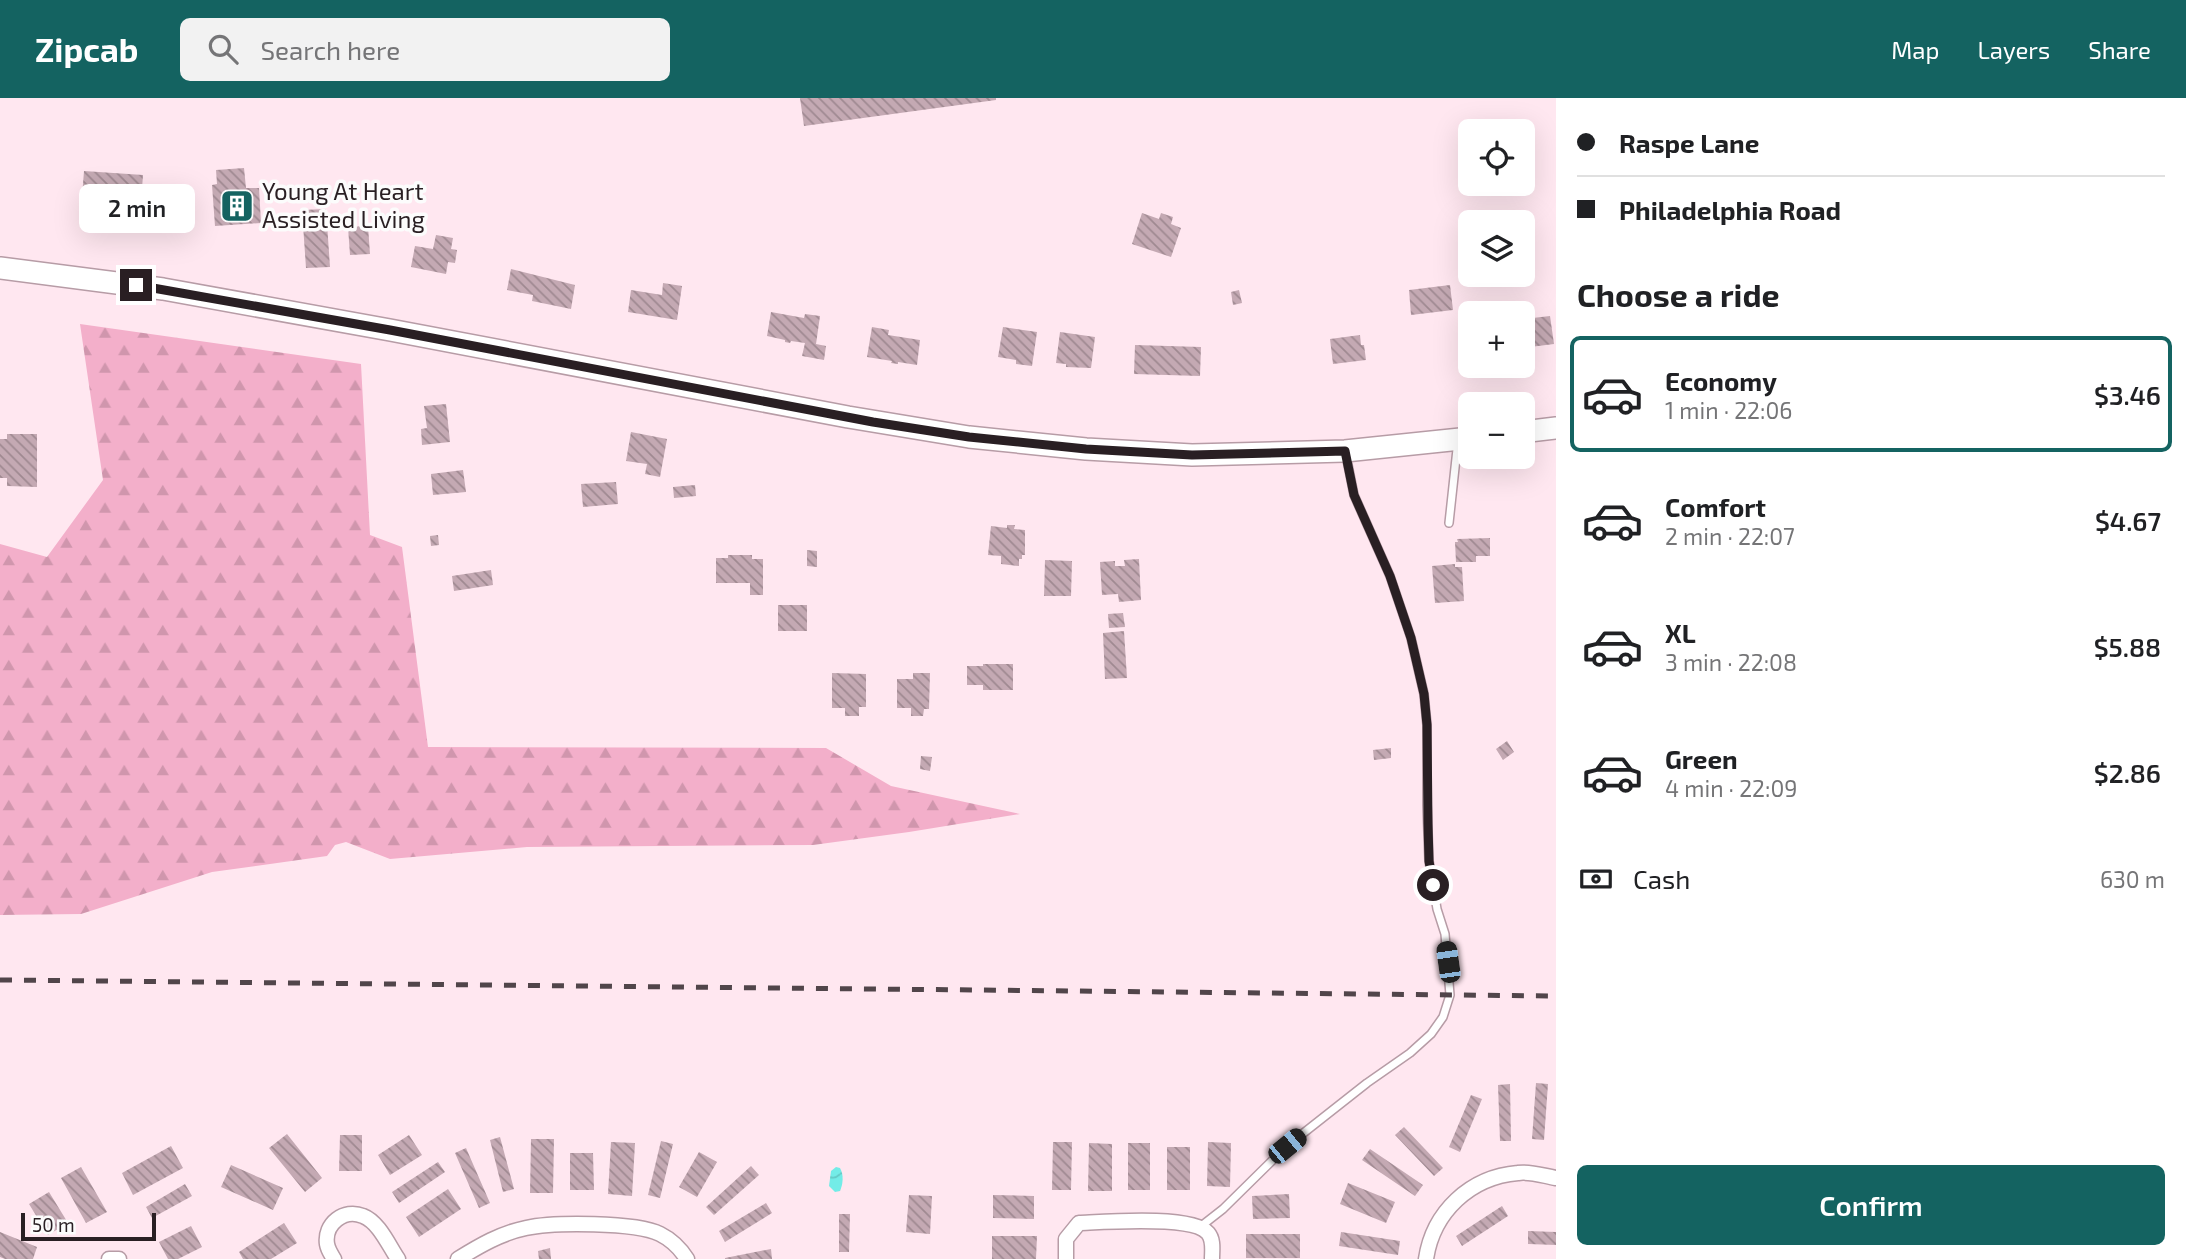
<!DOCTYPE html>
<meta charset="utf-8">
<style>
:root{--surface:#fff;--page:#f2f2f2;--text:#202124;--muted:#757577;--line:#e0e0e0;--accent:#146361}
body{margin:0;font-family:"Exo 2",sans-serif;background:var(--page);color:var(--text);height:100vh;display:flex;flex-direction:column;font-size:26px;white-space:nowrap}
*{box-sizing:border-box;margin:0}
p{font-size:23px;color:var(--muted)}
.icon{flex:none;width:38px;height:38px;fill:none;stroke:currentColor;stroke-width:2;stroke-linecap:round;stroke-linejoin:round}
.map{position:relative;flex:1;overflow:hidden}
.panel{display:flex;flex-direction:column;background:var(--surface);width:630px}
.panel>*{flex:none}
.banner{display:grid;align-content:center;height:154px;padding:0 21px;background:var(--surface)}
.tools{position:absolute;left:1458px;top:21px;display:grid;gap:14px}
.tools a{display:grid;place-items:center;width:77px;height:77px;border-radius:10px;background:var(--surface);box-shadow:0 7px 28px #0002;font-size:35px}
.scale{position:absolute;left:21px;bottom:18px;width:135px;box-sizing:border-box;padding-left:7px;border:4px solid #291f23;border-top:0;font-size:19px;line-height:24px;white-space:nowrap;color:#291f23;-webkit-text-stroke:5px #fcfcfc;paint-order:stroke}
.end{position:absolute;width:32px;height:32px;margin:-16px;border:9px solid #291f23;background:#fff;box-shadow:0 0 0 4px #fff}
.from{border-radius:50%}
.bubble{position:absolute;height:49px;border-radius:10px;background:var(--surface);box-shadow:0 7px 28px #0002;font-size:23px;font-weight:600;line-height:49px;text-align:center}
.car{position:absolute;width:21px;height:42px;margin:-21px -10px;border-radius:9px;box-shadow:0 0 5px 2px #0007;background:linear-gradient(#222 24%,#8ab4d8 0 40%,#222 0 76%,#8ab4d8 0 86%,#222 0)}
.banner b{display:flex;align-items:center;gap:24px;height:66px;font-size:26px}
.banner b+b{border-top:2px solid var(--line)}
.banner i{width:18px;height:18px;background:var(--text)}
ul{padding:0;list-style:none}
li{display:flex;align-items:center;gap:21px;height:116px;margin:0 14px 10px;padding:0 7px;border:4px solid transparent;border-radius:10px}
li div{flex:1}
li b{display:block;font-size:26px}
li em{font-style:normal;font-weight:600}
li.selected{border-color:var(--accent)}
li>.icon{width:63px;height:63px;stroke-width:1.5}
h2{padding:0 21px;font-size:32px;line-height:84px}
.pay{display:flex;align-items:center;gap:18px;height:77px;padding:0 21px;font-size:26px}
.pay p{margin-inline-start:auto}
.primary-button{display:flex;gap:14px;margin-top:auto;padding:14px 21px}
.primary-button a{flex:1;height:80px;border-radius:10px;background:var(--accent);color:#fff;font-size:28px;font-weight:600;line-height:80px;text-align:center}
header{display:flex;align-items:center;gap:42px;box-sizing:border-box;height:98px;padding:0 35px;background:var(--accent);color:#fff}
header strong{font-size:33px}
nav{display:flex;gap:38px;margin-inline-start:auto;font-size:24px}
.search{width:490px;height:63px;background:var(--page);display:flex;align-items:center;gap:18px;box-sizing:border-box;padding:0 24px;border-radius:10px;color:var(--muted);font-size:26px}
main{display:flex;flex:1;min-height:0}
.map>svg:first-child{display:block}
.forest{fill:url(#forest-firs)}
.water{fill:url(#water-waves)}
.building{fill:url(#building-back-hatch)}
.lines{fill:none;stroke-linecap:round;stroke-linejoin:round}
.service-casing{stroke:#b79ca6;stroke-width:10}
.minor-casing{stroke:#b79ca6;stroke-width:17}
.secondary-casing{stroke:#b79ca6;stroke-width:24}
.service{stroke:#fff;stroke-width:7}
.minor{stroke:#fff;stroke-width:14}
.secondary{stroke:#fff;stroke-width:21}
.rail{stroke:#51454a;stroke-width:5;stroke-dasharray:12 12;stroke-linecap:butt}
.route{stroke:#291f23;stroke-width:9}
.labels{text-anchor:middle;stroke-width:7;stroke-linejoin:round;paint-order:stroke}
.poi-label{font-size:24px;fill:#291f23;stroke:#fcfcfc;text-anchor:start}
</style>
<header>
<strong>Zipcab</strong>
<div class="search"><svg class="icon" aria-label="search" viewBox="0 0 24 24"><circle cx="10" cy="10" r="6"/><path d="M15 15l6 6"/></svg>Search here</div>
<nav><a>Map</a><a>Layers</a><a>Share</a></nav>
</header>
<main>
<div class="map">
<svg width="1556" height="1161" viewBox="0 0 1556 1161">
<defs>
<pattern id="forest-firs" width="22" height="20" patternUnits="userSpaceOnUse" patternTransform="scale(1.75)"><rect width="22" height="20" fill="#f3afca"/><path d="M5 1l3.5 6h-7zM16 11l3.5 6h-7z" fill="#d096ad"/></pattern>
<pattern id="water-waves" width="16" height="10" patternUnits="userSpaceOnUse" patternTransform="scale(1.75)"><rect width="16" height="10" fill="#73ece7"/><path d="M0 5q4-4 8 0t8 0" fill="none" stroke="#64cac6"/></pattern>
<pattern id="building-back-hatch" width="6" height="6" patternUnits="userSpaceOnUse" patternTransform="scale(1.75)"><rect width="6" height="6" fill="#c4a9b3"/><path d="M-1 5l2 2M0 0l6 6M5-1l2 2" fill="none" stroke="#9f8991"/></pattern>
</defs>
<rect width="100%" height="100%" fill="#ffe7f0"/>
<path class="forest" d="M80,226L361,266L370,437L402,449L428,649L826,650L891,688L1020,716L909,734L813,747L527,749L390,761L346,744L335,747L327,758L212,774L81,816L0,817V446L47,459L103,382Z"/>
<path class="water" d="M836,1069L840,1070C844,1077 843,1086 840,1093L835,1094L829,1088L831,1073Z"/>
<path class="building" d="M800,0H996V2L804,28Z
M244,70L246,90H259L261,125L215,128L212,87L217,86L216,72Z
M84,73L143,77L141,104L82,99Z
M326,111L330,169L306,170L302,112Z
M1142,115L1159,121L1161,115L1173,119L1171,126L1181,130L1171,159L1132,146Z
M368,128L370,156L350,157L348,129Z
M436,137L453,140L451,151L457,152L455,165L448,164L446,176L411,169L415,148L433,151Z
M1470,150V158L1462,159L1461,151Z
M511,171L575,187L571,211L532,203L533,197L507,192Z
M663,185L682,188L677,222L628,214L631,192L662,197Z
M1450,187L1453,212L1411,217L1409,192Z
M1239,192L1242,205L1233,207L1231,194Z
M771,214L804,220L805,216L820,218L816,246L826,248L824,262L802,258L805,245L791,243L790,245L785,244V242L767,238Z
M1550,218L1554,246L1522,250L1524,221Z
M872,229L889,232L888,237L920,242L917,267L898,264V266L891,265L892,263L867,259Z
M1003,229L1037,234L1032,268L1016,266V262L998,259Z
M1060,234L1095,239L1091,270L1066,269V266L1056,265Z
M1360,237L1361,247H1364L1366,262L1333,266L1330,241Z
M1135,247L1201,249L1200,278L1134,276Z
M446,306L450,344L422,347L421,331L427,330L424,308Z
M631,334L667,341L660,379L645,376L647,366L626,363Z
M7,336H37V389L7,388V380H0V341H7Z
M463,372L466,394L433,397L431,376Z
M616,384L618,406L583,409L581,386Z
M695,387L696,398L674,400L673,389Z
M1007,427H1015L1014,431L1025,432V457H1022V461H1019V468L1001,466V458L988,457L991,428L1007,430Z
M438,437L439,447L431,448L430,438Z
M1490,440V458H1476V464H1456L1455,444H1458L1457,441Z
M807,452L817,453V469L807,468Z
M728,457H752V461H763V497H750V485H716V460H728Z
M1139,461L1141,502L1119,504L1118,496L1102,497L1100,464L1115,463V468H1125L1124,462Z
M1045,462L1072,463L1071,498H1044Z
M1455,466V469H1462L1464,503L1435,505L1432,468Z
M491,472L493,487L454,493L452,478Z
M778,507H807V533H778Z
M1123,515L1125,529L1109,530L1108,516Z
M1124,533L1127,580L1105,581L1103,535Z
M983,566H1013V592H983V587H967V568H983Z
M832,575L866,576V609H859V618H845V610H832Z
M913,575H930L929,611H924L923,618H911V610H897V581H913Z
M1507,643L1514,654L1503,662L1496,651Z
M1391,650V660L1374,662L1373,652Z
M921,658L932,659L930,673L920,671Z
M1536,985L1548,986L1544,1042L1532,1041Z
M1510,986L1511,1043H1500L1498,987Z
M1471,997L1482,1001L1460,1054L1449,1049Z
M1404,1029L1443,1070L1434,1078L1395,1037Z
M287,1036L322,1080L305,1094L269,1050Z
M340,1037H362V1073H339Z
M409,1037L422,1057L390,1077L378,1057Z
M500,1039L514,1091L503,1094L490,1042Z
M531,1041H554L553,1095H530Z
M661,1043L673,1046L660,1100L648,1097Z
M611,1044L635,1045L632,1098L608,1096Z
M1053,1044H1072L1071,1092H1052Z
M1208,1044L1231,1045L1230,1089L1207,1088Z
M1089,1045L1112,1046V1093H1088Z
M1128,1045H1150V1092H1128Z
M171,1048L183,1070L133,1097L122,1075Z
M1167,1049H1190V1092H1167Z
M466,1050L490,1105L479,1110L455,1055Z
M1370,1051L1423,1087L1415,1098L1362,1062Z
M699,1054L717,1064L697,1099L679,1089Z
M570,1055H593L594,1092H570Z
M438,1064L445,1074L399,1105L392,1094Z
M231,1067L283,1090L273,1112L221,1089Z
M751,1068L759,1077L714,1117L706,1109Z
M81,1069L107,1114L86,1125L61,1080Z
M1348,1085L1395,1104L1386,1125L1340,1106Z
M185,1086L192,1098L152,1120L146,1109Z
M448,1091L461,1111L419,1139L406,1119Z
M49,1094L68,1125L48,1137L29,1106Z
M1289,1096L1290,1120L1253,1121L1252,1098Z
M909,1097L932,1098L930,1136L906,1134Z
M993,1097L1034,1098V1121L993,1120Z
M766,1105L772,1115L725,1144L719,1133Z
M1502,1108L1508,1118L1462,1148L1456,1138Z
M839,1116H850L849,1154H839Z
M284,1125L297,1145L271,1161H243L239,1154Z
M191,1128L202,1149L178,1161H168L159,1144Z
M1528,1133L1556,1134V1147L1528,1146Z
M0,1134L37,1149L33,1161H5L0,1159Z
M1341,1134L1400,1143L1398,1157L1339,1148Z
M1246,1136H1300V1160H1246Z
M992,1138H1037L1036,1161H992Z
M550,1150L551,1161H539L538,1153Z
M771,1151L772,1161H725V1160Z"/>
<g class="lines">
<defs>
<path id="service" d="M1449,425L1458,342
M1200,1129L1223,1111L1287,1048L1367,985L1410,955L1431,936L1443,919L1450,897L1445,836L1437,811L1429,763L1427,707V627L1424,596L1411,540L1390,478L1354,397L1346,357"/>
<path id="minor" d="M109,1161H119
M334,1161C331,1156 328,1152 327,1146C324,1126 344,1110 363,1118C379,1124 389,1148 398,1161
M458,1161C479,1148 501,1135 526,1130C553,1124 636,1124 660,1136C672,1142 680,1150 687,1161
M1066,1161V1141L1079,1125C1104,1124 1193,1117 1208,1135C1214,1142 1212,1152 1212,1161
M1426,1161C1433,1114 1470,1079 1518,1075C1530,1073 1544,1078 1556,1080"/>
<path id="secondary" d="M0,170L163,191L390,232L848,319L969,339L1086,351L1192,357L1345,353L1470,340
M1522,334L1556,330"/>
</defs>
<use href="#service" class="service-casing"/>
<use href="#minor" class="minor-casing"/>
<use href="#secondary" class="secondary-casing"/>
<use href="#service" class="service"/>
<use href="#minor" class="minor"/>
<use href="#secondary" class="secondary"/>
<path class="rail" d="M0,882L1556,898"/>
</g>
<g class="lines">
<path class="route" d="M136,187L390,232L873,324L969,339L1086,351L1192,357L1345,353L1354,397L1390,478L1411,540L1424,596L1427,627L1428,726L1429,763L1433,787"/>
</g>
<defs>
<symbol id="building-square" viewBox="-11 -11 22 22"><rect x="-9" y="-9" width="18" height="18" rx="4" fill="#146361" stroke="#fcfcfc"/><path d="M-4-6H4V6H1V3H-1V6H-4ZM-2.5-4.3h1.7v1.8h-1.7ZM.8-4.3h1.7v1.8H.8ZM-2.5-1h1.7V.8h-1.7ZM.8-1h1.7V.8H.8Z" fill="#fff"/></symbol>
</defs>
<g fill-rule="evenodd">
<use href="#building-square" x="218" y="89" width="38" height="38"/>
</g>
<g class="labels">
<g class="poi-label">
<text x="262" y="102">Young At Heart<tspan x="262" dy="28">Assisted Living</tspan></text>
</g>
</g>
</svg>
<div class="tools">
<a><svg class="icon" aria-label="locate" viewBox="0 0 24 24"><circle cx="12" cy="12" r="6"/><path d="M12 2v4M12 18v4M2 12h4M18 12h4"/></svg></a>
<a><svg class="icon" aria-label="layers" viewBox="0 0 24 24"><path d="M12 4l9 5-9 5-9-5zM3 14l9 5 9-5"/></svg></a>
<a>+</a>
<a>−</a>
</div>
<div class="scale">50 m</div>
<i class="end from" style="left:1433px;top:787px"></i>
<i class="end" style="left:136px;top:187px"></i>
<div class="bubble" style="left:79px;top:86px;width:116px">2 min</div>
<i class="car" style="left:1448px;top:864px;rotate:352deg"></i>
<i class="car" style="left:1287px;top:1048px;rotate:51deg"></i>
</div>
<section class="panel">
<div class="banner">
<b><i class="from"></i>Raspe Lane</b>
<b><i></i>Philadelphia Road</b>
</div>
<h2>Choose a ride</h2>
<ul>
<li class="selected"><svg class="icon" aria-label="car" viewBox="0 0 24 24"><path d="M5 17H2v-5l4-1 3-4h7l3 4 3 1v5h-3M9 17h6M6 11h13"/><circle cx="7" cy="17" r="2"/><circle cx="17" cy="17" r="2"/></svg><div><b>Economy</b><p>1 min · 22:06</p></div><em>$3.46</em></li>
<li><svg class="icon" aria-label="car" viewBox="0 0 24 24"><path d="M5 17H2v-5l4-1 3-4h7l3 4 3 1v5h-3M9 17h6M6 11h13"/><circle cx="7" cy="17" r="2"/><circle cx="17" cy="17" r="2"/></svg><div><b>Comfort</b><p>2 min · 22:07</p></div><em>$4.67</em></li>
<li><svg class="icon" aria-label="car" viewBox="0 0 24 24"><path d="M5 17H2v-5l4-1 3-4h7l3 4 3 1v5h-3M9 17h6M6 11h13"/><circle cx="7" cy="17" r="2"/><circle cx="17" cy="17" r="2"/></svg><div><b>XL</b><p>3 min · 22:08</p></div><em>$5.88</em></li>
<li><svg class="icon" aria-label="car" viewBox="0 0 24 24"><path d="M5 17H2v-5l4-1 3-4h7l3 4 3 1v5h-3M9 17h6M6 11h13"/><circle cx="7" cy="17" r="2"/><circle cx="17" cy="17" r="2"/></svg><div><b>Green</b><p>4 min · 22:09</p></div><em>$2.86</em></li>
</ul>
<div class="pay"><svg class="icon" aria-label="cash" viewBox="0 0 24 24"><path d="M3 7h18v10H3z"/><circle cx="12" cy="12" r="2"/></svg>Cash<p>630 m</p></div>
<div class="primary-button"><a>Confirm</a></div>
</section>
</main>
